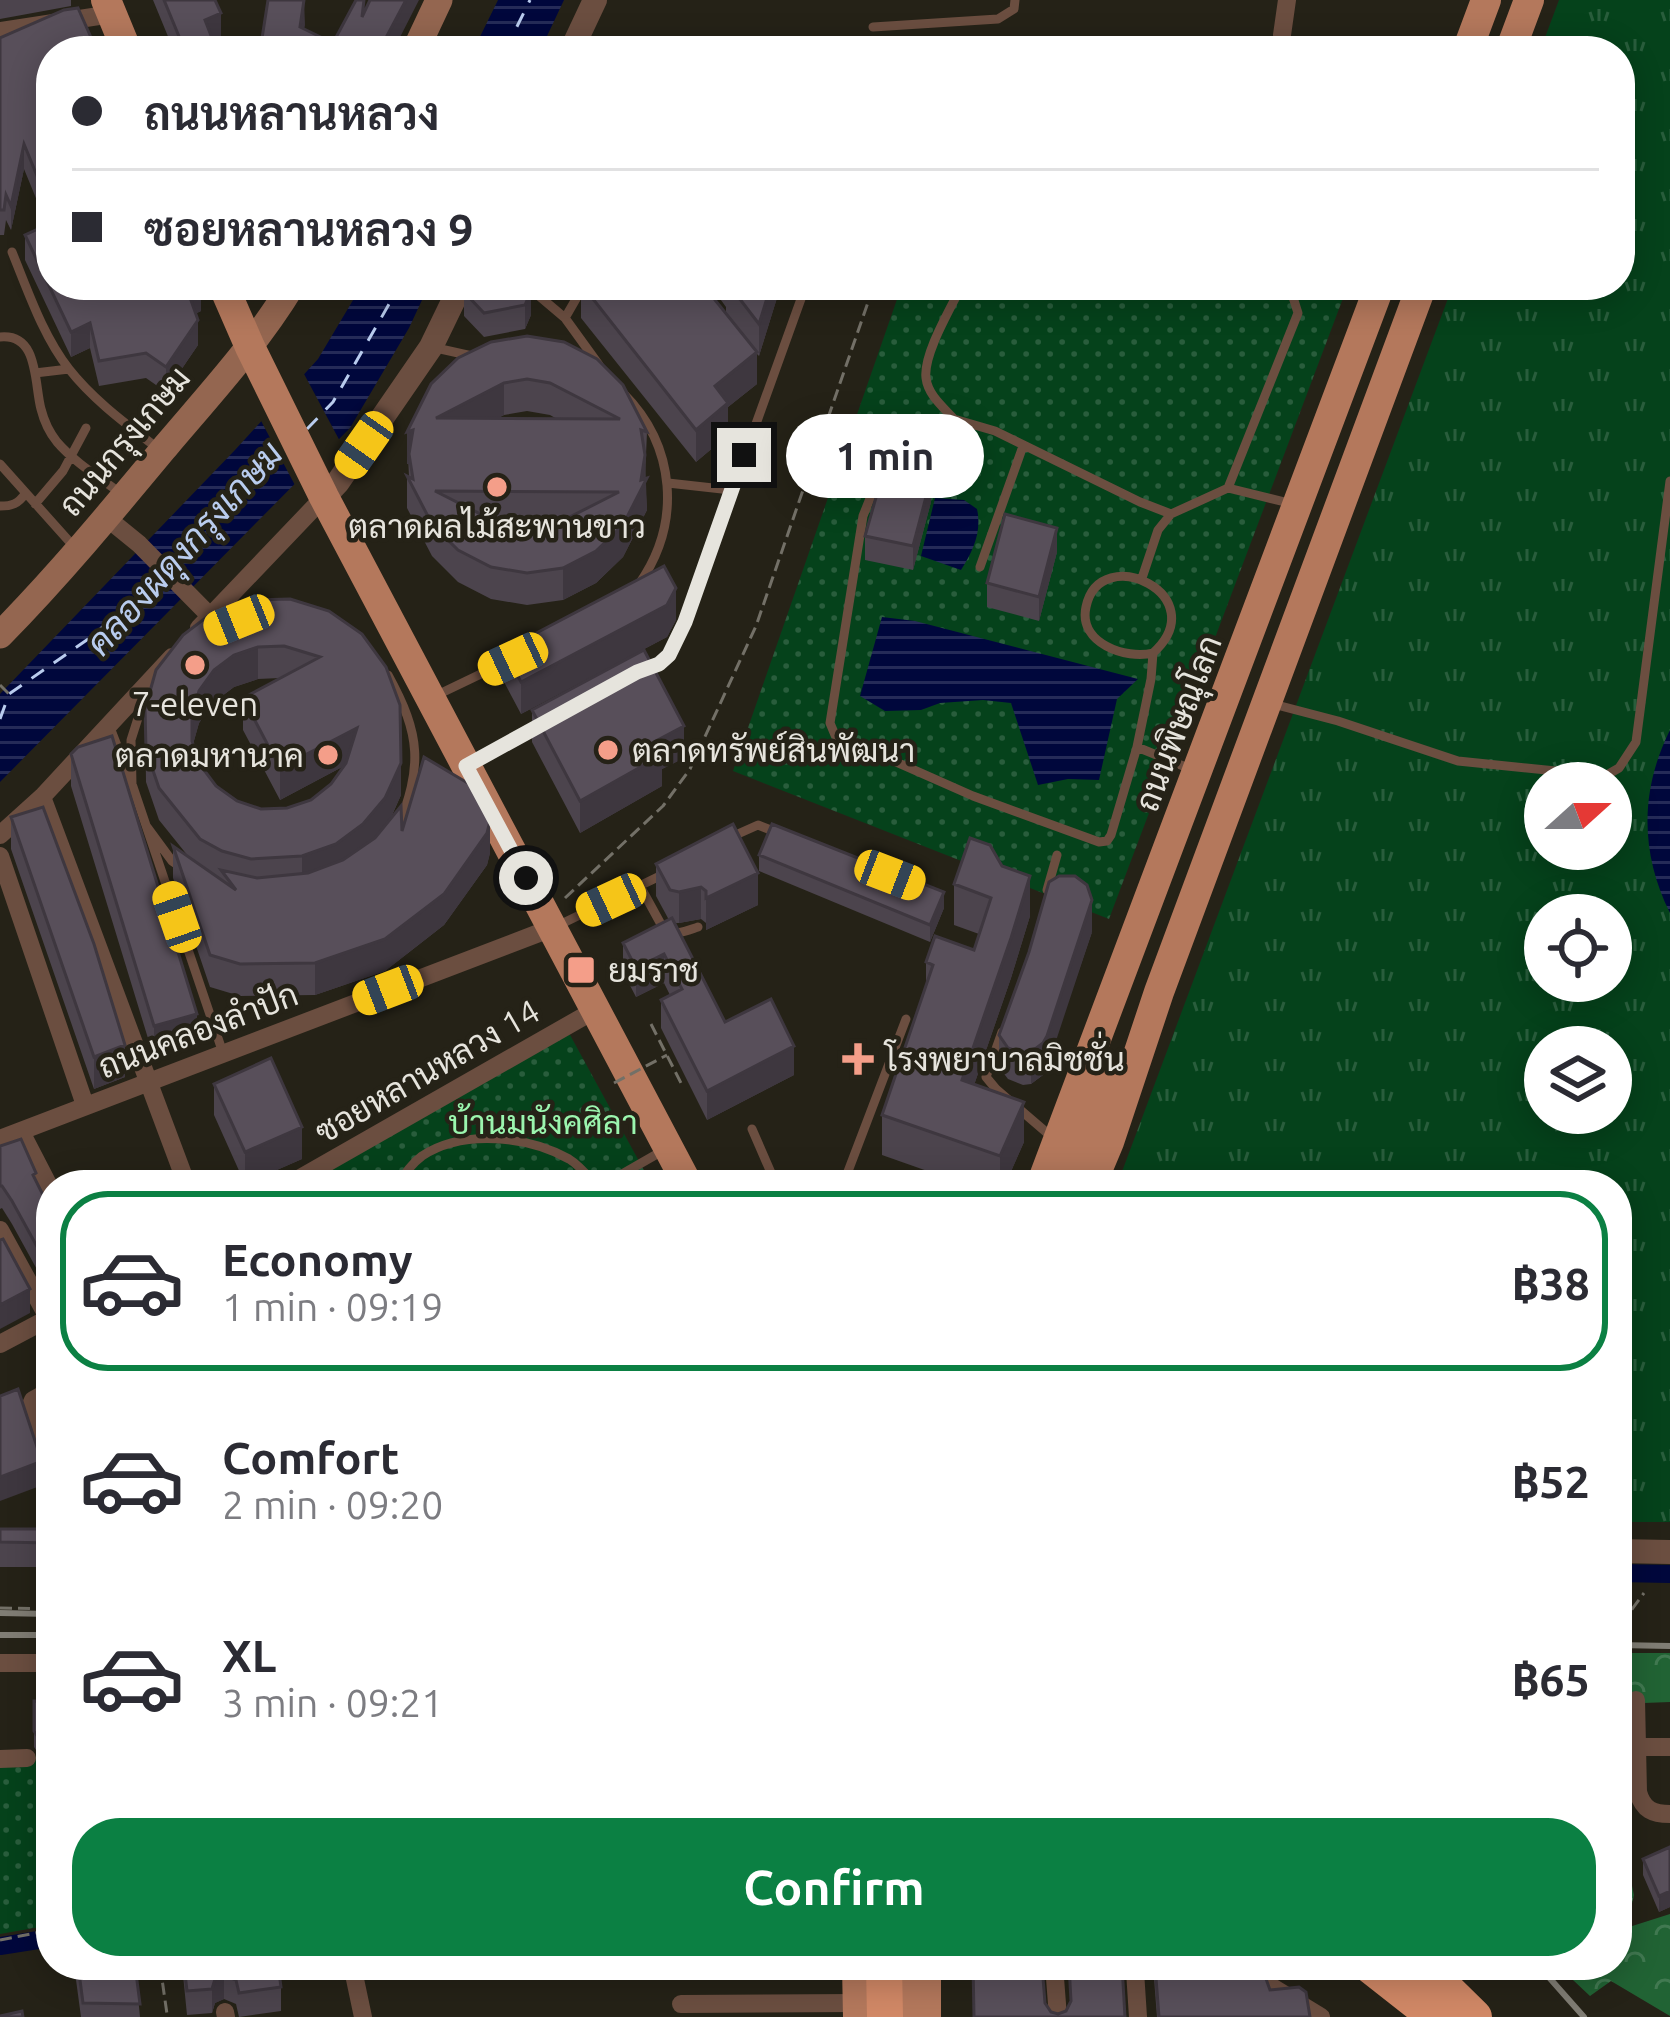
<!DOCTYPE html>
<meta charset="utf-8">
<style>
:root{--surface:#fff;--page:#f7f7f7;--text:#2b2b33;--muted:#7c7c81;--line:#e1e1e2;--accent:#0b8043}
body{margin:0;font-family:Ubuntu,Sarabun,sans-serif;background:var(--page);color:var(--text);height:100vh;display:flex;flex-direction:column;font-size:45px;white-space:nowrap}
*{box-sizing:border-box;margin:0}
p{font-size:39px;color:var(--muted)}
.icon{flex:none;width:66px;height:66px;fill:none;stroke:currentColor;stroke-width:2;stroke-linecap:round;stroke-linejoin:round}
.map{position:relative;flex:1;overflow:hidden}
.drawer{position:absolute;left:36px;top:1170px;width:1596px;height:810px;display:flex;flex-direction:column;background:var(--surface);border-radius:48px;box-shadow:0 6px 30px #0003}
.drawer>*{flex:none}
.hud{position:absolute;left:36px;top:36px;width:1599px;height:264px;border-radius:48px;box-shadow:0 6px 30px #0003;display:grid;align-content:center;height:264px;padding:0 36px;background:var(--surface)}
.needle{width:78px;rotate:69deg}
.tools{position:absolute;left:1524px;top:762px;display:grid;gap:24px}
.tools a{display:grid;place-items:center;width:108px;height:108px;border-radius:50%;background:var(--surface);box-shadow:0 6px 30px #0003;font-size:60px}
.end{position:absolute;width:54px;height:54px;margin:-27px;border:15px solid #e6e4dd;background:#111;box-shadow:0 0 0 6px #111}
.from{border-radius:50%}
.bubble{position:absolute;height:84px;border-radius:42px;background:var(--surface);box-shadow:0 6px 30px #0003;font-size:39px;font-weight:700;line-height:84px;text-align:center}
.car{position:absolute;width:36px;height:72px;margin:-36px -18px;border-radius:15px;box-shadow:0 0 9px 3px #0007;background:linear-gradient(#f5c518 24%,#345 0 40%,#f5c518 0 76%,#345 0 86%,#f5c518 0)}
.hud b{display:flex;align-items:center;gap:42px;height:114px;font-size:45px}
.hud b+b{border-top:3px solid var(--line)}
.hud i{width:30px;height:30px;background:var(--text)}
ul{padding:21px 0 0;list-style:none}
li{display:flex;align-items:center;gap:36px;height:180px;margin:0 24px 18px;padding:0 12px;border:6px solid transparent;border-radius:48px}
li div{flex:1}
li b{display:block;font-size:45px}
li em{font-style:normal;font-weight:700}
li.current{border-color:var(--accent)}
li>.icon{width:108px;height:108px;stroke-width:1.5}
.cta{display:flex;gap:24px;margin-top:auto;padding:24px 36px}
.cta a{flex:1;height:138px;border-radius:48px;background:var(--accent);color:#fff;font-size:48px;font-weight:700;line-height:138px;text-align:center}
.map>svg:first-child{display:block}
.grass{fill:url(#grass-dots)}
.forest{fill:url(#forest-crowns)}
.park{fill:url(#park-tufts);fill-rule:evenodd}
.water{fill:url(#water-rules)}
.pier{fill:#252217}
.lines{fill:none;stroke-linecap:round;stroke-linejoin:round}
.canal{stroke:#00073c;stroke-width:18}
.ferry{stroke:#b9ccee;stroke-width:3;stroke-dasharray:15 12;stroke-linecap:butt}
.path{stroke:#737067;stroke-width:3;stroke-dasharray:12 6;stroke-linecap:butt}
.service{stroke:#6b4e40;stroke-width:9}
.minor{stroke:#6b4e40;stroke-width:18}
.tertiary{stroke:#6b4e40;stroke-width:24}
.secondary{stroke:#946650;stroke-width:27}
.primary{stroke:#b4785c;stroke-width:30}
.motorway{stroke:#d18866;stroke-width:36}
.rail{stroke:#807d74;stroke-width:6}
.path-bridge{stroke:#737067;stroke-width:3;stroke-dasharray:12 6;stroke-linecap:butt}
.wall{fill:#4c444d;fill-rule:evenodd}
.shaded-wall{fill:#3e373f}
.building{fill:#584f5a;stroke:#3e373f;stroke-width:3;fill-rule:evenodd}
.route{stroke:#e6e4dd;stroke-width:15}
.poi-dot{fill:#f49e89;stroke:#252217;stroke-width:4.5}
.labels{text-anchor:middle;stroke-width:9;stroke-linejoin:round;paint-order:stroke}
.street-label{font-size:33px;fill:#e6e4dd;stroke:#252217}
.poi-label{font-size:33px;fill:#e6e4dd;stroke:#252217;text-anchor:start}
.park-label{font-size:33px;fill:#9bf5ae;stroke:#252217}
.water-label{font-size:36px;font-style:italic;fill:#b9ccee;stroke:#252217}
</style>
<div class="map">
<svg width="1670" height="2017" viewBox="0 0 1670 2017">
<defs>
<pattern id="grass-dots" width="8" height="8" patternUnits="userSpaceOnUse" patternTransform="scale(3)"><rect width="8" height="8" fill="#05421b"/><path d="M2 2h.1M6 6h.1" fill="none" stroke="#295d3c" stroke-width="1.8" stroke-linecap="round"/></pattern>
<pattern id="forest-crowns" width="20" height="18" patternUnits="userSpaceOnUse" patternTransform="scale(3)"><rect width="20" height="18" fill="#216334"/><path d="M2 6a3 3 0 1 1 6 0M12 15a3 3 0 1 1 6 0" fill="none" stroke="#417951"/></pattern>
<pattern id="park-tufts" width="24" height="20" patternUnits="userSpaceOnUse" patternTransform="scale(3)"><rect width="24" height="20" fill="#05421b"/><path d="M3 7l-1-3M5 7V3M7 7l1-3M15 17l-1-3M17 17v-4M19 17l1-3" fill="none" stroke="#295d3c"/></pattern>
<pattern id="water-rules" width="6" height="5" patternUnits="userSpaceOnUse" patternTransform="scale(3)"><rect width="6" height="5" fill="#00073c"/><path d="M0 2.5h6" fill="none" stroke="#252b58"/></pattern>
</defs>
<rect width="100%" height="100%" fill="#252217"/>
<path class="grass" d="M902,285H1348L1109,919L733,771Z
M569,1033L652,1185H299Z
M0,1751L45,1757L51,1769V1925L0,1934Z"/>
<path class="forest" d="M1617,1653H1670V1702L1617,1704Z
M1617,1818L1634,1895L1626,1928L1670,1914V2016L1611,1981L1590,1996L1557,1965H1617Z"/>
<path class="park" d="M1559,0H1670V1522H1617V1185H1117L1453,285H1620V51H1540ZM1545,783H1611V849H1545ZM1545,915H1611V981H1545ZM1545,1047H1611V1113H1545Z"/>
<path class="water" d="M498,0H564L540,51H473Z
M362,285H429L409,328L350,428L0,782V694L235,450L318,359Z
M935,498L964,500L977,509C982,532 973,551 961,570L921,556Z
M882,617L915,621L1138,679L1117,699L1099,780L1068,779L1038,785L1011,703L983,700L940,703L921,710L885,711L860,696Z
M1670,730V913C1640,853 1640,790 1670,730Z"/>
<path class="pier" d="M303,372L342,445L298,491L259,417Z"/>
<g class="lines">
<path class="canal" d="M1617,1573L1670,1574
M0,1946L51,1938"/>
<path class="ferry" d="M505,51L530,0
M307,429L333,402L400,285
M169,563L288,449
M0,719L9,694L94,635L158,574"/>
<path class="path" d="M0,685L9,694
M565,898L663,806L690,769L756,626L874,285
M651,1024L681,1083
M0,1608L51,1609
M1621,1624L1644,1593
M0,1940L51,1930
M160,1965L167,2014"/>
<path class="service" d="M873,27L998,19L1014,9L1015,0
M12,252C28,291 43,336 69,369C94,401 129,426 160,450
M526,285L565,318L599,365
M565,318L584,285
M0,337C39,333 34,383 41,409C44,421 49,432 57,442C75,463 102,479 123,495
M436,348L472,356
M35,373L69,369
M623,393C676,446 682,523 639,584
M954,419L995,431L1140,502L1171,514
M0,464L76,549
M913,479C945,468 944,448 954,419C943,407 928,395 926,378C923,354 951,308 962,285
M668,483L731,490
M885,485L871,496L863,516L830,723L835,735L973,796L1099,842L1107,841L1111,835L1137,747L1193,770
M1228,488L1298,313L1292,294L1272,285
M35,504L63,471L86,428
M0,506C12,506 18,504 25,494
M980,567L1023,446
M1142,578L1158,530L1171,514L1228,488L1293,504
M645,669C669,660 674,644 685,621L806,285
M388,675C421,735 423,766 397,830
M435,696L512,659
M1273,704L1338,721L1458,761L1605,776L1619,768L1636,742L1670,481
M109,725L132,784L223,1053
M1137,747L1151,679L1153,653C1216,596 1100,540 1086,607C1078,643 1126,660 1153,653
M471,764L540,725
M132,784L131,740L145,696
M147,827L172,861L182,868
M731,837L758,825L776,832
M640,886L663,928C674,937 686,931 698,927
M1047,890L1057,855
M555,927L664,874
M1002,1032L986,1077L996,1089L1053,1138
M752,1129L772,1175L779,1185
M398,1185C405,1174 411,1164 422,1156C463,1129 528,1136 569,1159C579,1165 588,1176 596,1185
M603,1185L664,1150
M878,1185L847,1174L906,1019"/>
<path class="minor" d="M0,31L112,14
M1282,35L1287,0
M107,518L139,544L210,616
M199,628L324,497
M42,797L187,1185
M0,835L42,797L172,657
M0,856L85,1105
M21,1132L51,1190
M0,1139L552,928
M288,1185L595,1010
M0,1230L51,1323
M0,1344L51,1317
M51,1390L33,1400L30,1407L51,1470
M0,1663H51
M1636,1700L1638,1792C1643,1810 1653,1814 1670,1814
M1638,1747H1670
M0,1759L27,1758
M352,1965L363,2017
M1054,1965L1058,2017
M1132,1965L1135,1971L1138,2017
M1236,1965L1321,2017
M681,2004L857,2003
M225,2012L226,2017"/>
<path class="tertiary" d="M571,51L595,0
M324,497L338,482L431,347L461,285
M1617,1551L1670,1552"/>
<path class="secondary" d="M415,51L439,0
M0,635C59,575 112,511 166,446C210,394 257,343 292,285"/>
<path class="primary" d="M106,0L127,51
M1467,51L1486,0
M1510,51L1529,0
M223,285L250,347L324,497L688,1185
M1041,1185L1380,285
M1068,1185L1114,1067
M1091,1185L1109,1142L1159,992L1422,285
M857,1965L858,2017
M903,1965V2017
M926,1965V2017"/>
<path class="motorway" d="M884,1965L885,2017
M1370,1965L1436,2017
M1421,1965L1474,2017"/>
<path class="rail" d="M0,1613L51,1614
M0,1635H51
M1617,1645L1670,1646
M1538,1965L1584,2017"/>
<path class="path-bridge" d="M614,1083L667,1055"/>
</g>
<path class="wall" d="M0,0H71V6L0,19Z
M153,0H215L221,40L214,43L217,51H174Z
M0,38L51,51V285L201,311L195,314L198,345L166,392L146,378L99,386L90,348L71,357L25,260V235L47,225L24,169L11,230L6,220L4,235H0Z
M527,285L531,315L525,329L484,337L464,316V292Z
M710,285H781L759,356L757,354V384L728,407V435L696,462L581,318V286L726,314V307Z
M491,342L647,432L645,478L647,510L623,557L596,583L563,600L527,605L491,599L458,582L432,556L407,508V476L409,477L407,432ZM527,411L550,415L557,419L498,418L504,415ZM497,523H557L550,527L527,530L504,526Z
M931,502L913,570L865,560V536Z
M1057,552L1039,621L987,607V583Z
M250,600L400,705L401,795L390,820L402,831L490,853L487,865L444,925L385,971L315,995L240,996L210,987L173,878V846L188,856L159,820L146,782L145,709ZM280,678L243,698V730L280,800L344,766L331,784L311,800L287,808L261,809L237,801L216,786L201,766L193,744L199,723L214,702L234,687L258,679Z
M676,620L667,637L521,714L504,682V650Z
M532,710L684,758L662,769V786L580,833L532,742Z
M71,754L197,1046L154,1058L71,786Z
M11,817L125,1077L94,1089L11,849Z
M970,838L1030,916L1011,978L974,1085L1024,1142L1005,1185H967L882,1155V1115L926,986V962L974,950L979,934L954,925V884Z
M759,855L944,908L930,942L759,871Z
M656,864L758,905L706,930V923L701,919L679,923H674L725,1022L794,1075L707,1120L661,1028V1000L670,995L664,983L636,997L623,972V943L669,920L656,896Z
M1092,932L1043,1075L1031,1084L1023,1085L1008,1079L999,1067V1035Z
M214,1084L302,1159L245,1184L214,1115Z
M0,1146L36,1182L51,1211V1295L12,1224L2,1208L0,1209Z
M0,1529H51V1567H0Z
M34,1701L51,1702V1757L40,1756L34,1747Z
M1670,1847V1907L1659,1912L1643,1875V1859Z
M74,1965H135L140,2017H81Z
M182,1965H278L281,1987V2011L239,2017L236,2004L224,1999L215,2003L212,2013L187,2015Z
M1261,1965L1270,1990L1310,2017H1157L1153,1966Z"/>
<path class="shaded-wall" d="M304,0L305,25L300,51V27Z
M406,0H419L393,51H379Z
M221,13V40L205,47V20Z
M24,144V169L11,230V206Z
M771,285H781L759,356V324Z
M201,286V311L188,317V292Z
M531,291V315L525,329V305Z
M198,320V345L166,392V367Z
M90,323V348L71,357V332Z
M757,352V384L728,407V435L696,462V430L715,386Z
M504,383V415L436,450V418Z
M413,430L409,464H407V432Z
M645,455L647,510L623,557L596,583L563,600V568Z
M931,478V502L913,570V546Z
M1057,528V552L1039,621V597Z
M676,588V620L667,637L521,714V682Z
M258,647V679L234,687L214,702L199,723L192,748V716L199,691L214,670L234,655Z
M684,726V758L662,769V786L580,833V801L656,741Z
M357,728V759L280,800V768Z
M401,763V795L385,830L302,888V856Z
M490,821V853L487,865L444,925L385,971L315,995V963Z
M758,873V905L706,930V898Z
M1030,876V916L1011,978L962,1120V1080Z
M701,887V919L679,923V892Z
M944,892V908L930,942V925Z
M1092,900V932L1047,1068L1043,1075L1031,1084V1052Z
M664,954V983L636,997V968Z
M197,1014V1046L154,1058V1026Z
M125,1045V1077L94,1089V1057Z
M794,1046V1075L707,1120V1091Z
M1024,1102V1142L1005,1185H1000V1156Z
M302,1127V1159L245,1184V1152Z
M30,1289V1313L0,1329V1305Z
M48,1459V1483L0,1501V1477Z
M1670,1891V1907L1659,1912V1896Z
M224,1975V1999L215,2003L212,2013V1989L215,1979Z"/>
<path class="building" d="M164,0H215L221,13L205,20L217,51H185Z
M268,0H304L300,27L333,43L356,0H364L362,17L370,0H406L379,51H260Z
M78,8L97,51H51V210L24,144L11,206L6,195L4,210H0V38L64,10Z
M51,223V285H200L188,292L198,320L166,367L146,353L99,361L90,323L71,332L25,235Z
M468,285H527L531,291L525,305L484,313L464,292Z
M582,285H703L757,352L715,386L728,403L696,430Z
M729,285H771L759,324Z
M527,336L564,342L597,359L623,385L647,432L641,430L645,455L641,480L647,478L623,525L596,551L563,568L527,573L491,567L458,550L432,524L407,476L413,479L409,454L413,430L407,432L431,384L458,358L491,342ZM527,379L550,383L620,419L436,418L504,383ZM435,491L619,492L550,527L527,530L504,526Z
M890,468L931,478L913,546L865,536L883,473Z
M1005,514L1057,528L1039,597L987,583Z
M664,566L676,588L667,605L521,682L504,650Z
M290,599L329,611L362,634L386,667L400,705L401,763L385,798L363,824L336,844L302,856L251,859L222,851L200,839L159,788L146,750L145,709L156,670L183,635L212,613L250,600ZM284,646L320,657L243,698L280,768L357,728L346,763L331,784L311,800L287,808L261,809L237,801L216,786L201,766L192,741V716L199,691L214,670L234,655L258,647Z
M644,650L684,726L656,741L662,755L580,801L532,710Z
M112,736L197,1014L154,1026L71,754L78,747Z
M424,757L471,785L490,821L487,833L444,894L385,939L315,963L240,964L210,955L173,846L236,890L221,870L257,878L308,873L343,860L375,838L401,806L402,831Z
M43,807L94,944L125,1045L94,1057L11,817Z
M733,824L758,873L706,898V891L701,887L679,892L670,890L656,864Z
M772,824L944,892L930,925L759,855Z
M970,838L990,845L1002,866L1030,876L1011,938L962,1080L1024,1102L1000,1156L882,1115L933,965L926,962L935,936L974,950L991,898L954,884Z
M1059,876H1075L1087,885L1092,900L1047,1036L1043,1043L1031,1052L1023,1053L1008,1048L999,1035L1029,952L1049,882Z
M672,918L725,1022L771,999L794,1046L707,1091L661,1000L682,989L664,954L636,968L623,943Z
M271,1058L302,1127L245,1152L214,1084Z
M21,1139L36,1173L33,1175L51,1211V1272L12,1201L2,1186H0V1146Z
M3,1239L30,1289L0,1305V1240Z
M18,1389L38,1450L48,1459L0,1477V1396Z
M0,1529H51V1543L0,1542Z
M34,1701L51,1702V1741L40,1740L34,1731Z
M1670,1847V1891L1659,1896L1643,1859Z
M78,1965H135L140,2004L83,2003Z
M184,1965H278L281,1987L239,1993L236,1980L224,1975L215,1979L212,1989L187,1991Z
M973,1965H1042L1045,2003L1051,2012L1058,2014L1066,2011L1071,2001L1069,1965H1122L1125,2017H974Z
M1155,1965H1261L1270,1990L1299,1987L1306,1992L1310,2017H1159Z
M22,2011L23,2017H0V2016Z"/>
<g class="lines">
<path class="route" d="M526,878L466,766L637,672L659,664L669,655L685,622L744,455"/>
</g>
<g class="poi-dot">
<circle cx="497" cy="487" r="12"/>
<circle cx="195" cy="665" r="12"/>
<circle cx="608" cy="750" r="12"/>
<circle cx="328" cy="755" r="12"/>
<rect x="566" y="955" width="30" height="30" rx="6"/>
<path d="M852 1041h12v12h12v12h-12v12h-12v-12h-12v-12h12z"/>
</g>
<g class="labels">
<g class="street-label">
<text transform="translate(124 441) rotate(-50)" y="12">ถนนกรุงเกษม</text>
<text transform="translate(1178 723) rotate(-69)" y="12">ถนนพิษณุโลก</text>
<text transform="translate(198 1030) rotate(-21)" y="12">ถนนคลองลำปัก</text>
<text transform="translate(427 1071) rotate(-30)" y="12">ซอยหลานหลวง 14</text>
</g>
<g class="poi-label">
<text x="497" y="538" text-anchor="middle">ตลาดผลไม้สะพานขาว</text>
<text x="195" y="716" text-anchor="middle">7-eleven</text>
<text x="632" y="762">ตลาดทรัพย์สินพัฒนา</text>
<text x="304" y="767" text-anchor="end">ตลาดมหานาค</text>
<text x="608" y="982">ยมราช</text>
<text x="885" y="1071">โรงพยาบาลมิชชั่น</text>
</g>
<g class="park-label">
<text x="543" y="1134">บ้านมนังคศิลา</text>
</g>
<g class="water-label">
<text transform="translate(184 548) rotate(-48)" y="13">คลองผดุงกรุงเกษม</text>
</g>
</g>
</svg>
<div class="tools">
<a><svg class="needle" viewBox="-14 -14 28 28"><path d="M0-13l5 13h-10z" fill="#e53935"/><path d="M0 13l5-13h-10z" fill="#7c7c81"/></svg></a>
<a><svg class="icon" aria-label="locate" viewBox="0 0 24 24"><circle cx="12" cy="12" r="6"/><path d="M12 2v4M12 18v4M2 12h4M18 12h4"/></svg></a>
<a><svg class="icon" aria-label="layers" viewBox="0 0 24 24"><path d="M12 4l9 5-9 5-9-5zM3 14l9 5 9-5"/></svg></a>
</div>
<i class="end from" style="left:526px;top:878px"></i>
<i class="end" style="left:744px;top:455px"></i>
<div class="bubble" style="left:786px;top:414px;width:198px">1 min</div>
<i class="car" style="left:364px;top:445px;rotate:215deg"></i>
<i class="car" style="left:239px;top:620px;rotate:248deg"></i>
<i class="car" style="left:513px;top:659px;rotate:245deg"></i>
<i class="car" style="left:890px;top:875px;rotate:111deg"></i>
<i class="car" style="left:611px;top:900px;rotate:245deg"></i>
<i class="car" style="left:177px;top:917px;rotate:341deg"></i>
<i class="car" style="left:388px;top:990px;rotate:249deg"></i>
<div class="hud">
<b><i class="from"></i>ถนนหลานหลวง</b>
<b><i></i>ซอยหลานหลวง 9</b>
</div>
<section class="drawer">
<ul>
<li class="current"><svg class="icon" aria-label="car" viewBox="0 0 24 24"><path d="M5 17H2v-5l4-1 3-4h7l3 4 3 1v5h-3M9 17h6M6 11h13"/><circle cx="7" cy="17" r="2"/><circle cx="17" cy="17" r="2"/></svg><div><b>Economy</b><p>1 min · 09:19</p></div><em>฿38</em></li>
<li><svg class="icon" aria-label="car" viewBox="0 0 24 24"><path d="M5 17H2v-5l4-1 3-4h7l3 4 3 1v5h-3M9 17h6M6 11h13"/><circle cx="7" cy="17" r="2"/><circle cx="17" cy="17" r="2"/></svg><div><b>Comfort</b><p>2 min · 09:20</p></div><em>฿52</em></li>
<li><svg class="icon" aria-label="car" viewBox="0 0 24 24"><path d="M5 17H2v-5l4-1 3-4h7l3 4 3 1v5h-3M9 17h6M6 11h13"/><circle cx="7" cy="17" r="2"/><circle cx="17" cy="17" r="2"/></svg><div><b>XL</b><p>3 min · 09:21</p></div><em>฿65</em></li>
</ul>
<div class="cta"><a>Confirm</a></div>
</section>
</div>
